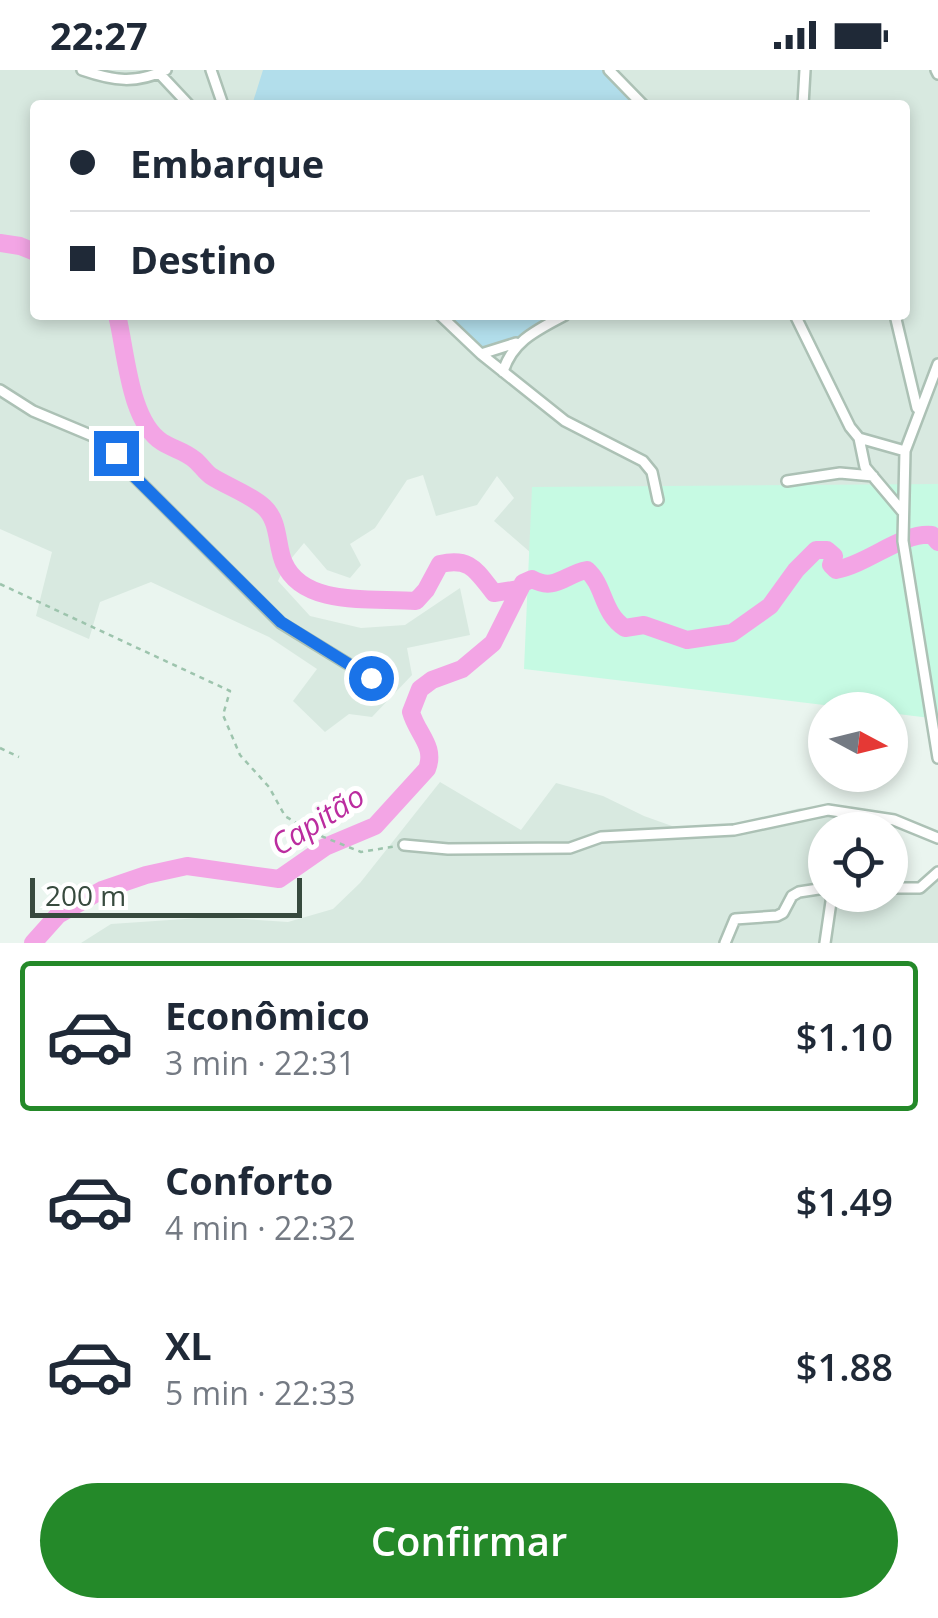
<!DOCTYPE html>
<html lang="pt">
<meta charset="utf-8">
<style>
:root{--surface:#fff;--page:#f6f6f7;--text:#1f2937;--muted:#747a83;--line:#e0e1e3;--accent:#248929}
body{margin:0;font-family:"Open Sans",sans-serif;background:var(--page);color:var(--text);height:100vh;display:flex;flex-direction:column;font-size:38px;white-space:nowrap}
*{box-sizing:border-box;margin:0}
p{font-size:32px;color:var(--muted)}
.icon{flex:none;width:55px;height:55px;fill:none;stroke:currentColor;stroke-width:2;stroke-linecap:round;stroke-linejoin:round}
.map{position:relative;height:873px;overflow:hidden}
.sheet{display:flex;flex-direction:column;background:var(--surface);flex:1}
.sheet>*{flex:none}
.banner{position:absolute;left:30px;top:30px;width:880px;height:220px;border-radius:10px;box-shadow:0 5px 15px #0003;display:grid;align-content:center;height:220px;padding:0 40px;background:var(--surface)}
.needle{width:65px;rotate:97deg}
.buttons{position:absolute;left:808px;top:622px;display:grid;gap:20px}
.buttons a{display:grid;place-items:center;width:100px;height:100px;border-radius:50%;background:var(--surface);box-shadow:0 5px 15px #0003;font-size:50px}
.scale{position:absolute;left:30px;bottom:25px;width:272px;box-sizing:border-box;padding-left:10px;border:5px solid #374a3e;border-top:0;font-size:28px;line-height:35px;white-space:nowrap;color:#374a3e;-webkit-text-stroke:8px #fff;paint-order:stroke}
.end{position:absolute;width:45px;height:45px;margin:-22px;border:12px solid #1a73e8;background:#fff;box-shadow:0 0 0 5px #fff}
.from{border-radius:50%}
.banner b{display:flex;align-items:center;gap:35px;height:95px;font-size:38px}
.banner b+b{border-top:2px solid var(--line)}
.banner i{width:25px;height:25px;background:var(--text)}
ul{padding:18px 0 0;list-style:none}
li{display:flex;align-items:center;gap:30px;height:150px;margin:0 20px 15px;padding:0 20px;border:5px solid transparent;border-radius:10px}
li div{flex:1}
li b{display:block;font-size:38px}
li em{font-style:normal;font-weight:600}
li.on{border-color:var(--accent)}
li>.icon{width:90px;height:90px;stroke-width:1.5}
.button{display:flex;gap:20px;margin-top:auto;padding:20px 40px}
.button a{flex:1;height:115px;border-radius:60px;background:var(--accent);color:#fff;font-size:40px;font-weight:600;line-height:115px;text-align:center}
.status{display:flex;justify-content:space-between;align-items:center;height:70px;padding:0 50px;background:var(--surface);direction:ltr}
.status svg{height:28px;fill:currentColor}
.map>svg:first-child{display:block}
.residential{fill:#d8e9e0;fill-rule:evenodd}
.green{fill:#b2deeb}
.sand{fill:#c6fae3}
.lines{fill:none;stroke-linecap:round;stroke-linejoin:round}
.river{stroke:#f3a5e5;stroke-width:18}
.street-casing{stroke:#acc1b5;stroke-width:14}
.path{stroke:#9dc4ad;stroke-width:2.5;stroke-dasharray:5 5;stroke-linecap:butt}
.street{stroke:#fff;stroke-width:9}
.route{stroke:#1a73e8;stroke-width:12}
.labels{text-anchor:middle;stroke-width:10;stroke-linejoin:round;paint-order:stroke}
.water-label{font-size:30px;font-style:italic;fill:#bb2c9f;stroke:#fff}
</style>
<div class="status"><b>22:27</b><svg viewBox="0 0 49 12"><path d="M0 12V9h3v3zM5 12V6h3v6zM10 12V3h3v9zM15 12V0h3v12zM26 1h20v11H26zM47 4h2v5h-2z"/></svg></div>
<div class="map">
<svg width="938" height="873" viewBox="0 0 938 873">
<rect width="100%" height="100%" fill="#eaf5ef"/>
<path class="residential" d="M0,0H938V462L538,489L494,451L514,428L497,406L477,435L436,446L423,405L407,410L375,458L350,474L361,495L350,508L327,500L304,473L285,496L278,511L310,546L361,558L405,555L460,518L470,565L407,578L412,605L372,647L349,644L325,662L293,631L317,599L269,567L151,512L100,532L89,569L36,546L52,482L0,459ZM35,35H905V245H35Z
M440,712L521,760L556,713L603,726L644,746L686,761L742,753L800,738L838,748L837,760H825V825H890V818H920L938,802V873H81L111,854L214,847L288,852L333,839L360,813Z"/>
<path class="green" d="M263,0H609L643,35H252Z
M440,245H565L519,272L481,284Z"/>
<path class="sand" d="M938,414V649L890,643V640H865L524,599L532,417Z"/>
<g class="lines">
<path class="river" d="M0,173L20,176L35,182
M117,245C126,280 129,351 162,372C173,379 185,381 195,390C201,395 205,402 211,406C228,417 248,423 264,437C280,452 276,475 284,493C304,539 378,527 416,531L426,520L440,494C471,487 476,501 494,523L519,519
M33,873L58,845L102,820L146,805L187,796L279,809L325,777L375,756L427,699C436,676 417,664 411,642L420,619L432,610L462,599L493,573L523,513L532,509C555,522 565,504 587,500C605,516 602,543 625,558L644,555L687,570L732,563L770,536L796,500L816,480H827L834,486L831,495L836,500C868,494 902,462 932,465L938,472"/>
<defs>
<path id="street" d="M82,0C114,11 135,14 166,0
M211,0L223,35
M609,0L643,35
M936,0L938,4
M158,2L189,35
M803,35L805,0
M440,245L481,284L565,351L643,391L652,402L658,430
M795,245L850,357L859,368L905,381
M895,245L917,338
M481,284L516,273
M938,294L905,381L903,471L938,688
M503,302C512,271 537,260 565,245
M0,320L33,341L107,372L134,406L281,553L371,608
M859,368L865,397L902,441
M787,411L840,403L873,406
M404,775L448,779L570,778L601,767L734,760L828,740L894,750L938,768
M890,818H920L938,802
M725,873L735,849L777,846L783,843L792,826L799,822L825,818
M825,873L832,825"/>
</defs>
<use href="#street" class="street-casing"/>
<path class="path" d="M0,514L230,621L223,645L240,685L269,717L285,746L311,762L361,782L397,776
M0,678L19,687"/>
<use href="#street" class="street"/>
</g>
<g class="lines">
<path class="route" d="M116,383L134,406L281,552L371,608"/>
</g>
<g class="labels">
<g class="water-label">
<text transform="translate(318 751) rotate(-32)" y="10">Capitão</text>
</g>
</g>
</svg>
<div class="buttons">
<a><svg class="needle" viewBox="-14 -14 28 28"><path d="M0-13l5 13h-10z" fill="#e53935"/><path d="M0 13l5-13h-10z" fill="#747a83"/></svg></a>
<a><svg class="icon" aria-label="locate" viewBox="0 0 24 24"><circle cx="12" cy="12" r="6"/><path d="M12 2v4M12 18v4M2 12h4M18 12h4"/></svg></a>
</div>
<div class="scale">200 m</div>
<i class="end from" style="left:371px;top:608px"></i>
<i class="end" style="left:116px;top:383px"></i>
<div class="banner">
<b><i class="from"></i>Embarque</b>
<b><i></i>Destino</b>
</div>
</div>
<section class="sheet">
<ul>
<li class="on"><svg class="icon" aria-label="car" viewBox="0 0 24 24"><path d="M5 17H2v-5l4-1 3-4h7l3 4 3 1v5h-3M9 17h6M6 11h13"/><circle cx="7" cy="17" r="2"/><circle cx="17" cy="17" r="2"/></svg><div><b>Econômico</b><p>3 min · 22:31</p></div><em>$1.10</em></li>
<li><svg class="icon" aria-label="car" viewBox="0 0 24 24"><path d="M5 17H2v-5l4-1 3-4h7l3 4 3 1v5h-3M9 17h6M6 11h13"/><circle cx="7" cy="17" r="2"/><circle cx="17" cy="17" r="2"/></svg><div><b>Conforto</b><p>4 min · 22:32</p></div><em>$1.49</em></li>
<li><svg class="icon" aria-label="car" viewBox="0 0 24 24"><path d="M5 17H2v-5l4-1 3-4h7l3 4 3 1v5h-3M9 17h6M6 11h13"/><circle cx="7" cy="17" r="2"/><circle cx="17" cy="17" r="2"/></svg><div><b>XL</b><p>5 min · 22:33</p></div><em>$1.88</em></li>
</ul>
<div class="button"><a>Confirmar</a></div>
</section>
